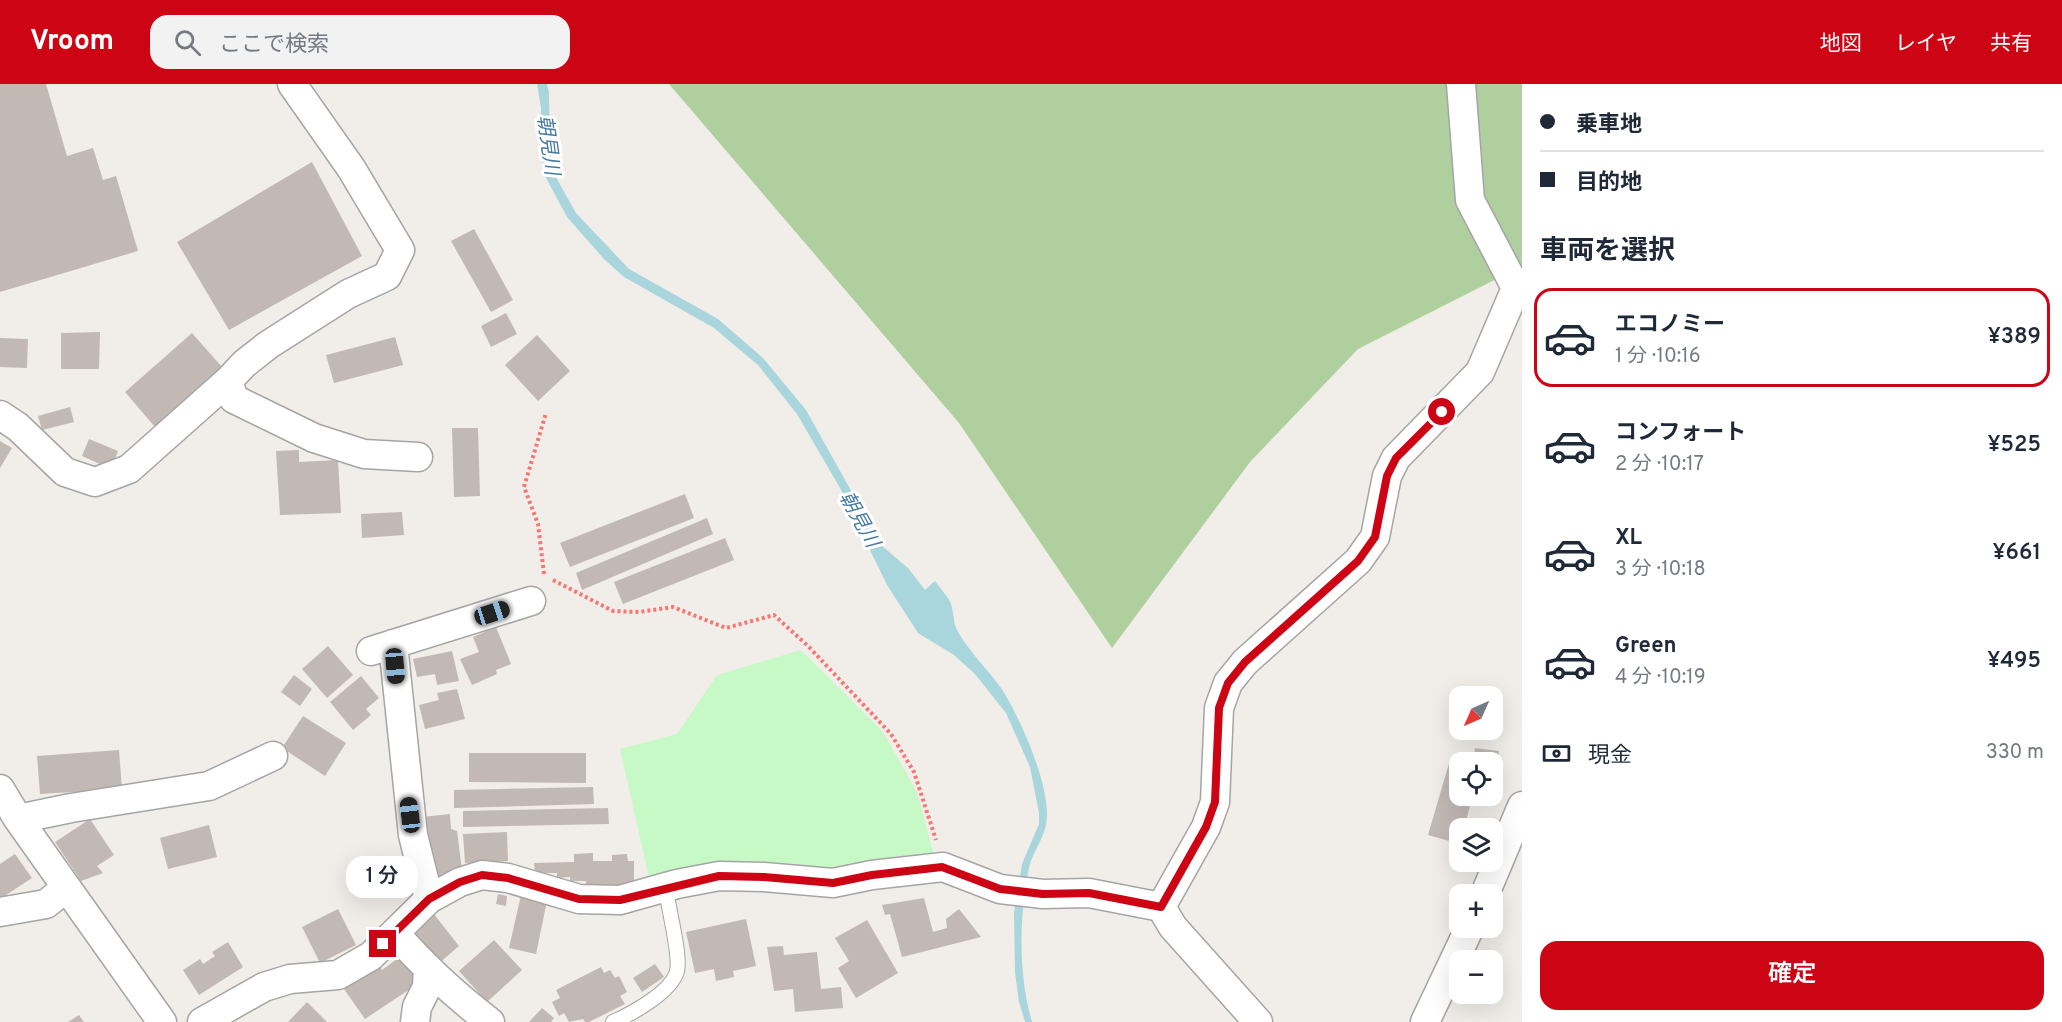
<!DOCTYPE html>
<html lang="ja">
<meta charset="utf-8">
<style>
:root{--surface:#fff;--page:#f2f2f3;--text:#1f2937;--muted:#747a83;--line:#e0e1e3;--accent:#cd0413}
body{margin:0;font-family:Overpass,"Noto Sans JP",sans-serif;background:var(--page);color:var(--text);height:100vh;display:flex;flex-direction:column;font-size:22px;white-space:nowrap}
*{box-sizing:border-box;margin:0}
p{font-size:20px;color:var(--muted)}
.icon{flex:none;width:33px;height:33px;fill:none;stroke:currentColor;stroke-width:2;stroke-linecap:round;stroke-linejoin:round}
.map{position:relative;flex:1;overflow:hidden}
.panel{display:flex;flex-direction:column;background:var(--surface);width:540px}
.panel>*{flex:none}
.banner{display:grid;align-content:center;height:132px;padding:0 18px;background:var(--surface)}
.needle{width:39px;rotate:225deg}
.fabs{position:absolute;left:1449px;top:602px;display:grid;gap:12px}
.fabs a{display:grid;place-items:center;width:54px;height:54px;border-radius:12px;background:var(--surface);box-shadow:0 6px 24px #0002;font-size:30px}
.end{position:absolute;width:27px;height:27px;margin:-14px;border:8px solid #cd0413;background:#fff;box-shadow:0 0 0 3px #fff}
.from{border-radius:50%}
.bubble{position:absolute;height:42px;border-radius:18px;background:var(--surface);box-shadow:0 6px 24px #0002;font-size:20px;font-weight:600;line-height:42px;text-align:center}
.car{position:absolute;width:18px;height:36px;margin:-18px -9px;border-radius:8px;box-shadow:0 0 4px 2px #0007;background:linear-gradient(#222 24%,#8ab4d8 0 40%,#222 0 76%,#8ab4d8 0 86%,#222 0)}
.banner b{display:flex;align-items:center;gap:21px;height:57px;font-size:22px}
.banner b+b{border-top:2px solid var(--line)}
.banner i{width:15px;height:15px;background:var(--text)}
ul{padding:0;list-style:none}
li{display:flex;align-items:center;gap:18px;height:99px;margin:0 12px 9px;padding:0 6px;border:3px solid transparent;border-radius:18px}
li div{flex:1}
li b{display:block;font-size:22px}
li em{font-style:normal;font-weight:600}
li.on{border-color:var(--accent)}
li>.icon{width:54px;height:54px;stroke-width:1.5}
h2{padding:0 18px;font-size:27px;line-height:72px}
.pay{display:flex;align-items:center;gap:15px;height:66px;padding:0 18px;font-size:22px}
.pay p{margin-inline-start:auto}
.cta{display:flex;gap:12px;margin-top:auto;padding:12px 18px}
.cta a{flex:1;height:69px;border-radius:18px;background:var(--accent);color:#fff;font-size:24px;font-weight:600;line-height:69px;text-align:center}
header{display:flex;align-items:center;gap:36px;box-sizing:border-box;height:84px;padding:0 30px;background:var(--accent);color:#fff}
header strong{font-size:28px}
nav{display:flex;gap:33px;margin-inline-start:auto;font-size:21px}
.search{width:420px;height:54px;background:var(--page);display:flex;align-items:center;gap:15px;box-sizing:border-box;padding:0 21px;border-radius:18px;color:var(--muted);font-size:22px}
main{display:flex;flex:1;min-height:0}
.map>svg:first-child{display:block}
.forest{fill:#b0cf9e}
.park{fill:#c7f9c7}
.water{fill:#a9d5dd}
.building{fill:#c2b9b4}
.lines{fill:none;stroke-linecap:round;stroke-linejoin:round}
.service-casing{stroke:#a5a5a5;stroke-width:16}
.minor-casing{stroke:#a5a5a5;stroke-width:31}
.path{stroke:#f77673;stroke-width:4;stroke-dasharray:3 3;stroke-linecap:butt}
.service{stroke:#fff;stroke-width:14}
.minor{stroke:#fff;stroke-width:28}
.route{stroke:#cd0413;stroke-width:8}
.labels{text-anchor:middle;stroke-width:6;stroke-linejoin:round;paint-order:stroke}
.water-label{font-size:20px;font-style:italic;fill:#487aa0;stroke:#fff}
</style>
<header>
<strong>Vroom</strong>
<div class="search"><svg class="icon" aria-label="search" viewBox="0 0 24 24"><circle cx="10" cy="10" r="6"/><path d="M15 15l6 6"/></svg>ここで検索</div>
<nav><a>地図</a><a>レイヤ</a><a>共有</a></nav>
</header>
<main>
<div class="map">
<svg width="1522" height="938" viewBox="0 0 1522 938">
<rect width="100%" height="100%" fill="#f1ede8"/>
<path class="forest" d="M669,0H1522V182L1358,265L1250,378L1112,564L959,339Z"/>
<path class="park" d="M801,566L883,648L917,708L934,772L820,791L650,798L620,665L677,650L717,591Z"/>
<path class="water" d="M537,0H547L549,8L550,68L553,88L576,129L629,185L718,235L763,274L806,326L882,462L908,484L925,506L935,497C940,505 951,515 952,524C954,531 953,538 957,546C968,567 987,584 1001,604C1020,633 1053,706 1046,741C1043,756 1032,769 1029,784C1019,833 1018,890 1032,938H1025L1019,918L1015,888L1014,829L1022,780L1039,740V729L1030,683L1006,629L975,590L954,571L918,549L887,501L840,404L797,330L758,281L714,244L624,193L604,175L567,133L545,92L540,70L541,24Z"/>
<path class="building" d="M0,0H46L67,72L93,64L103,96L116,92L138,167L0,208Z
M312,78L362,172L229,246L177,158Z
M474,145L513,216L491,228L451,157Z
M506,229L517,250L491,263L481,242Z
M100,248L99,285H61V249Z
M192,249L222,283L155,343L125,308Z
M537,251L570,287L538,317L505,281Z
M395,253L403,281L334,299L326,271Z
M0,254L28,255L27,284L0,283Z
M70,323L74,338L42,346L38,332Z
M452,344H478L480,412L454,413Z
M89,355L118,367L111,385L82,372Z
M0,357L12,364L0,384Z
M299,366V378L338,376L341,429L280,431L276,367Z
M685,410L694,434L570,483L560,459Z
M402,428L404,451L362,454L361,430Z
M707,434L713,450L582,506L576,489Z
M725,454L734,476L623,520L614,498Z
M496,543L511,580L496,586L497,590L472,601L460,575L479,568L473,553Z
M328,562L353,591L327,614L302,585Z
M452,567L459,597L437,601L435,590L417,593L413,575Z
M294,591L312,605L300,622L281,608Z
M361,592L379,614L366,625L371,631L353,646L330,618Z
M457,605L465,635L425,645L419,621L439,616L437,609Z
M303,632L346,659L325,692L282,664Z
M1475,664L1499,667L1497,682H1492V678H1473Z
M119,666L122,705L40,710L37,672Z
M469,669H586V699L469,698Z
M1450,676L1460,679V711H1473L1464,744H1460V760L1428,751Z
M593,703L594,720L454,724V706Z
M608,724L609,740L463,743V727Z
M450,730L451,745L457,747L463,794L437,797L422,733Z
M90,735L114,771L97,782L103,789L81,797L55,758Z
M209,741L217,773L168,785L160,754Z
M507,748L508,777L465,779L463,750Z
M593,769V777H612V771L627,770L628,777H634V802H586V797H570V793L557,794V789H535L534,779L574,778V770Z
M15,770L32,794L0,815V780Z
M498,810L507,812L506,822L496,820Z
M521,811L547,817L536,870L509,864Z
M924,814L933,848L947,844L946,835L959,825L981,853L902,873L890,830L885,831L882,821Z
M338,825L356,861L320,879L302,843Z
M433,829L459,862L438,880L411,847Z
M746,835L756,882L733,887L734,893L716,897L714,885L695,889L686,848Z
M867,836L898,889L856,914L838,884L849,877L835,854Z
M494,856L522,886L487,918L459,887Z
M228,858L243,883L199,911L183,886L200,875L203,880L215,872L212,868Z
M783,862L784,871L817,868L821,905L841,903L843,924L795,928L793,905L774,907L767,863Z
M401,872L419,899L365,935L344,905L379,881L382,886Z
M655,880L664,893L642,908L633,894Z
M601,883L604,889L610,886L615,894L619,892L627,908L620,912L625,920L589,938H585L583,935L569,938L564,929L559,932L552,918L560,914L556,906Z
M307,918L327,938H288Z
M542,924L554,934L551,938H529Z
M79,931L84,938H68Z"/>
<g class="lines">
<defs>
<path id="service" d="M613,938C631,930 672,908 677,887C681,872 668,823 666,805"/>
<path id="minor" d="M292,0L351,84L400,166L387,192L348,210L268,261L244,280L228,297L234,315L314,354L364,370L418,373
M1461,0L1470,116L1516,204L1522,209
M0,331L18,343L65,388L95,398L129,385L228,297
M393,560L413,751L429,815
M371,567L531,517
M0,705L18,735L162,938
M18,735L71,724L209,702L273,672
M1485,810L1522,722
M1161,823L1206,743L1215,718L1219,624L1228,599L1245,578L1358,477L1375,453L1387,392L1396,374L1480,288L1516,204
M0,828L46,820L66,804
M395,849C423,882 455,911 490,938
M202,938L264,903L290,895L338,891L371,872L429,815L460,798L482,791L508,794L579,815L620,816L677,800L719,792L764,793L833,799L872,791L943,783L1000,805L1043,810L1089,809L1161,823L1173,843L1258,938
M415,938L417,923L427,903L428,884
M1425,938L1470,843"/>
</defs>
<use href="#service" class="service-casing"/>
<use href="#minor" class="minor-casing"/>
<path class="path" d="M544,490L538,440L524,403L546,329
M553,496L613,527L639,528L673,523L726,544L774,531L808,562L891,650L914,688L936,756"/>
<use href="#service" class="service"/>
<use href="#minor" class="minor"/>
</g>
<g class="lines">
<path class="route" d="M383,860L429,815L460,798L482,791L508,794L579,815L620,816L719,792L764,793L833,799L872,791L942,783L1000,805L1043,810L1089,809L1161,823L1206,743L1215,718L1219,624L1228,599L1245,578L1358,477L1375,453L1387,392L1396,374L1442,328"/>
</g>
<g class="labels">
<g class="water-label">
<text transform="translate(549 61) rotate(82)" y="7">朝見川</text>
<text transform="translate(860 435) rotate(61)" y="7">朝見川</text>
</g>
</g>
</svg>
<div class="fabs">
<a><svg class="needle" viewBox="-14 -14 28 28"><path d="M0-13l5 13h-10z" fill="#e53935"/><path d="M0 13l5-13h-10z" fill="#747a83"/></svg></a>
<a><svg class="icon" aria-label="locate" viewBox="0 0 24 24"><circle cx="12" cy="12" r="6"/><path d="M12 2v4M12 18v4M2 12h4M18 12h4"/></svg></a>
<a><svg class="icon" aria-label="layers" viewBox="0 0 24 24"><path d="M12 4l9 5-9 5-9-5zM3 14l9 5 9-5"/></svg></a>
<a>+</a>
<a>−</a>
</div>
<i class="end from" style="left:1442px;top:328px"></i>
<i class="end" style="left:383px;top:860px"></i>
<div class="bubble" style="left:346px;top:772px;width:72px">1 分</div>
<i class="car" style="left:492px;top:529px;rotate:72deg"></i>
<i class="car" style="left:395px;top:582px;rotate:175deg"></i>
<i class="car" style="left:410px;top:731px;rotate:353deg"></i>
</div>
<section class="panel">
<div class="banner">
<b><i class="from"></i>乗車地</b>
<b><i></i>目的地</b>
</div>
<h2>車両を選択</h2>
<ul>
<li class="on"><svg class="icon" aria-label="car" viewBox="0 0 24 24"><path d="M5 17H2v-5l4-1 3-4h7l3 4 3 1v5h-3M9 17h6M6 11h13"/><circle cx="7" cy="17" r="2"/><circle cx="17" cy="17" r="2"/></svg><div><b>エコノミー</b><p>1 分 · 10:16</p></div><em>¥389</em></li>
<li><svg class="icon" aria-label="car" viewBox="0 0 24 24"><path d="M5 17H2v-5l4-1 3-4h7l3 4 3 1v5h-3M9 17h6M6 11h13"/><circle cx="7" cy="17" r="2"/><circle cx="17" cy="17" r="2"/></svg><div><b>コンフォート</b><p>2 分 · 10:17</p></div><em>¥525</em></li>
<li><svg class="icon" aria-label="car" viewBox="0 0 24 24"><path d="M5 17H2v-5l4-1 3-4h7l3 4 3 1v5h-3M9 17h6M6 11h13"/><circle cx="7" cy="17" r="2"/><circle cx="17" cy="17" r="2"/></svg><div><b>XL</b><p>3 分 · 10:18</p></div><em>¥661</em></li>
<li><svg class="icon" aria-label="car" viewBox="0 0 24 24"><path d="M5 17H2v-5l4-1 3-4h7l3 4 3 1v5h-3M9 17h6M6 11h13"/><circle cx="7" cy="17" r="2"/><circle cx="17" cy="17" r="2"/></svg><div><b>Green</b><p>4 分 · 10:19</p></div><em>¥495</em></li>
</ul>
<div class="pay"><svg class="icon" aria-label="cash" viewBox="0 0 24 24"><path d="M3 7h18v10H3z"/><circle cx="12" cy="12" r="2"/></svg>現金<p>330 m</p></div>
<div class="cta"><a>確定</a></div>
</section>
</main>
